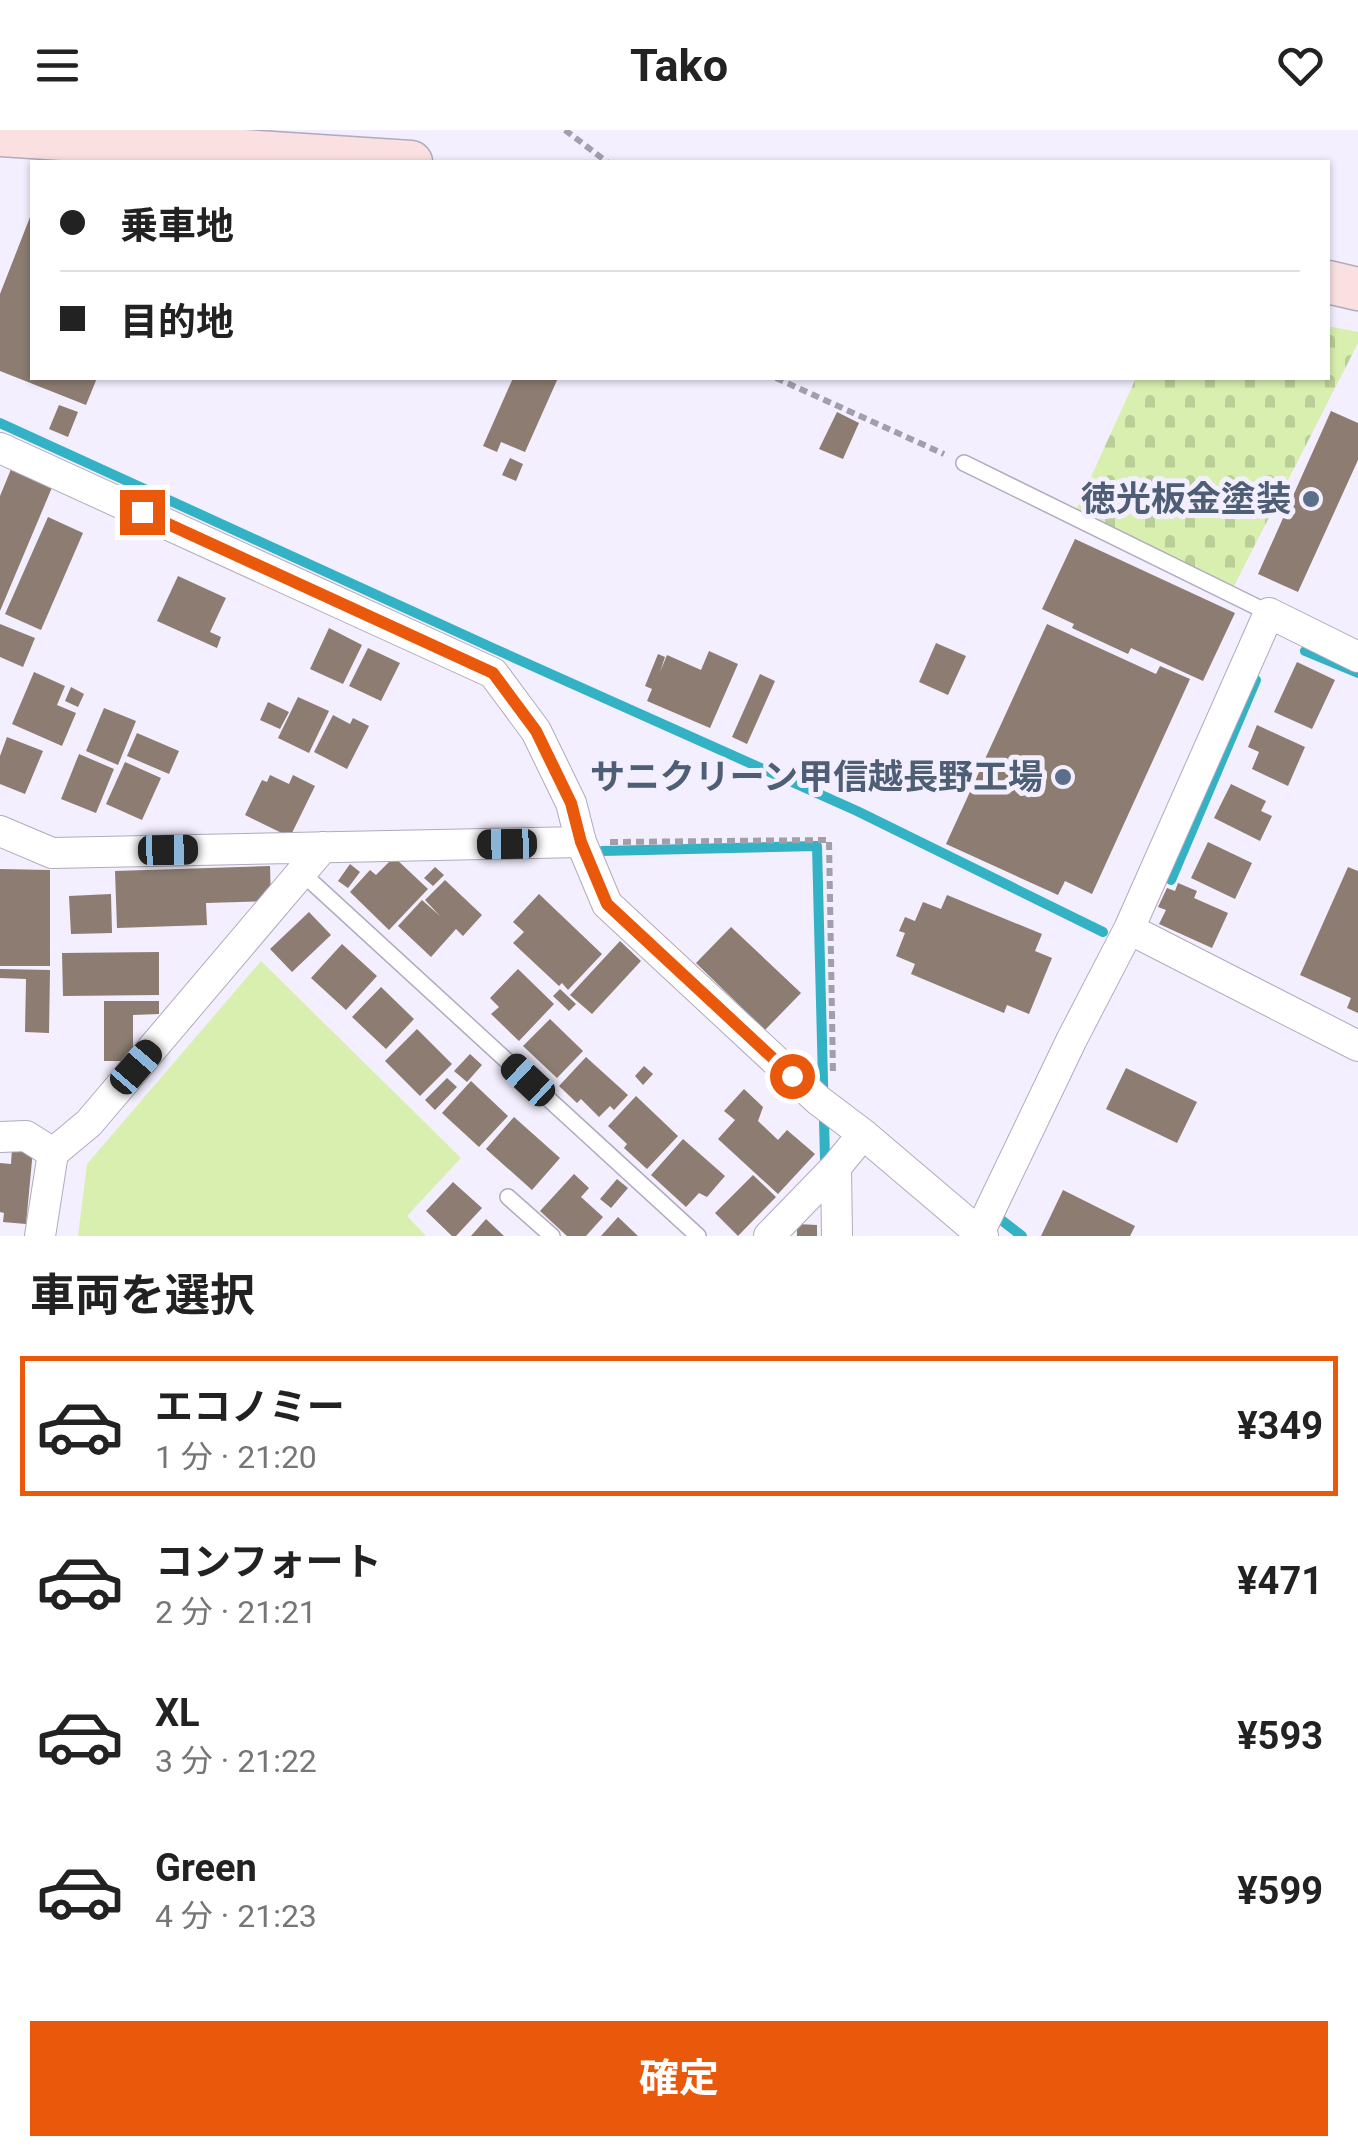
<!DOCTYPE html>
<html lang="ja">
<meta charset="utf-8">
<style>
:root{--surface:#fff;--page:#f6f6f6;--text:#222;--muted:#767676;--line:#e0e0e0;--accent:#ea580c}
body{margin:0;font-family:Roboto,"Noto Sans JP",sans-serif;background:var(--page);color:var(--text);height:100vh;display:flex;flex-direction:column;font-size:38px;white-space:nowrap}
*{box-sizing:border-box;margin:0}
p{font-size:32px;color:var(--muted)}
.icon{flex:none;width:55px;height:55px;fill:none;stroke:currentColor;stroke-width:2;stroke-linecap:round;stroke-linejoin:round}
.map{position:relative;height:1106px;overflow:hidden}
.details{display:flex;flex-direction:column;background:var(--surface);flex:1}
.details>*{flex:none}
.guide{position:absolute;left:30px;top:30px;width:1300px;height:220px;border-radius:0px;box-shadow:0 2px 8px #0004;display:grid;align-content:center;height:220px;padding:0 30px;background:var(--surface)}
.end{position:absolute;width:45px;height:45px;margin:-22px;border:12px solid #ea580c;background:#fff;box-shadow:0 0 0 5px #fff}
.from{border-radius:50%}
.car{position:absolute;width:30px;height:60px;margin:-30px -15px;border-radius:12px;box-shadow:0 0 8px 2px #0007;background:linear-gradient(#222 24%,#8ab4d8 0 40%,#222 0 76%,#8ab4d8 0 86%,#222 0)}
.guide b{display:flex;align-items:center;gap:35px;height:95px;font-size:38px}
.guide b+b{border-top:2px solid var(--line)}
.guide i{width:25px;height:25px;background:var(--text)}
ul{padding:0;list-style:none}
li{display:flex;align-items:center;gap:30px;height:140px;margin:0 20px 15px;padding:0 10px;border:5px solid transparent;border-radius:0px}
li div{flex:1}
li b{display:block;font-size:38px}
li em{font-style:normal;font-weight:700}
li.selected{border-color:var(--accent)}
li>.icon{width:90px;height:90px;stroke-width:1.5}
h2{padding:0 30px;font-size:45px;line-height:120px}
.primary-button{display:flex;gap:20px;margin-top:auto;padding:20px 30px}
.primary-button a{flex:1;height:115px;border-radius:0px;background:var(--accent);color:#fff;font-size:40px;font-weight:700;line-height:115px;text-align:center}
header{display:flex;justify-content:space-between;align-items:center;height:130px;padding:0 30px;background:var(--surface);font-size:45px;font-weight:700}
.map>svg:first-child{display:block}
.grass{fill:#d8efb0}
.cemetery{fill:url(#cemetery-stones)}
.lines{fill:none;stroke-linecap:round;stroke-linejoin:round}
.stream{stroke:#33b2c5;stroke-width:10}
.building{fill:#8c7c71}
.lane-casing{stroke:#b0abbd;stroke-width:18}
.street-casing{stroke:#b0abbd;stroke-width:32}
.secondary-casing{stroke:#b0abbd;stroke-width:45}
.path{stroke:#a29fab;stroke-width:6;stroke-dasharray:8 5;stroke-linecap:butt}
.lane{stroke:#fff;stroke-width:15}
.street{stroke:#fff;stroke-width:30}
.secondary{stroke:#fae0e1;stroke-width:42}
.route{stroke:#ea580c;stroke-width:12}
.service-dot{fill:#5c6f8a;stroke:#f3effe;stroke-width:4}
.labels{text-anchor:middle;stroke-width:10;stroke-linejoin:round;paint-order:stroke}
.service-label{font-size:35px;font-weight:bold;fill:#4e5e75;stroke:#f3effe;text-anchor:end}
</style>
<header><svg class="icon" aria-label="menu" viewBox="0 0 24 24"><path d="M4 6h16M4 12h16M4 18h16"/></svg>Tako<svg class="icon" aria-label="heart" viewBox="0 0 24 24"><path d="M12 20l-8-8c-3-5 5-10 8-4 3-6 11-1 8 4z"/></svg></header>
<div class="map">
<svg width="1358" height="1106" viewBox="0 0 1358 1106">
<defs>
<pattern id="cemetery-stones" width="16" height="16" patternUnits="userSpaceOnUse" patternTransform="scale(2.5)"><rect width="16" height="16" fill="#d8efb0"/><path d="M2 7V4a2 2 0 0 1 4 0v3zM10 15v-3a2 2 0 0 1 4 0v3z" fill="#bace98"/></pattern>
</defs>
<rect width="100%" height="100%" fill="#f3effe"/>
<path class="grass" d="M261,831L461,1028L407,1086L426,1106H78L87,1034Z"/>
<path class="cemetery" d="M1328,196L1358,202V213L1233,458L1075,382L1136,248H1328Z"/>
<g class="lines">
<path class="stream" d="M0,293L497,520L857,681L1103,802
M1305,521L1358,543
M602,721L817,716L825,1029
M1171,750L1256,550
M1000,1089L1022,1106"/>
</g>
<path class="building" d="M32,82V248H97L86,275L0,241V164Z
M513,248H558L525,322L501,312L497,322L483,316Z
M59,275L78,282L68,307L49,299Z
M1331,281L1358,293V330L1298,462L1258,444Z
M837,282L859,293L843,329L819,319Z
M510,328L523,334L516,351L502,345Z
M14,332L56,348L0,481V366Z
M48,387L83,403L41,500L5,484Z
M1075,409L1235,483L1203,551L1131,518L1128,524L1072,498L1074,494L1042,479Z
M178,446L226,468L210,502L221,507L217,518L157,491Z
M0,494L35,508L23,537L0,527Z
M1047,494L1156,544L1160,536L1190,549L1092,764L1065,751L1058,765L946,714Z
M329,498L362,515L343,554L310,539Z
M936,513L966,526L948,565L919,552Z
M368,518L400,533L381,571L349,556Z
M709,521L738,534L710,598L647,571L652,559L645,556L658,524L665,527L660,542L667,525L701,540Z
M1297,532L1335,550L1312,599L1274,582Z
M34,542L65,556L57,575L76,583L62,616L12,594Z
M760,544L775,551L747,614L732,607Z
M71,557L84,564L78,577L65,571Z
M298,567L329,581L309,623L278,608Z
M268,572L289,582L280,599L260,590Z
M104,578L136,591L118,635L86,621Z
M333,585L350,594L353,588L369,596L347,639L314,622Z
M1257,595L1305,617L1288,656L1252,639L1259,622L1248,617Z
M137,603L179,621L169,644L127,626Z
M7,607L43,621L25,664L0,654V626Z
M79,624L114,639L96,683L61,669Z
M125,632L161,648L142,690L106,674Z
M270,645L289,654L293,645L315,656L290,707L245,685L262,650L267,652Z
M1231,654L1266,671L1261,681L1272,686L1260,711L1214,688Z
M1208,712L1252,733L1235,769L1191,748Z
M394,727L428,759L389,800L350,762L370,740L376,745Z
M350,734L360,742L348,758L338,751Z
M270,736L271,771L206,773L207,795L117,798L115,741Z
M435,737L444,745L433,756L424,748Z
M1348,737L1358,741V883L1347,878L1351,868L1300,845Z
M0,739L50,740V836H0Z
M445,750L482,785L463,806L456,799L431,827L398,796L422,770L440,786L425,770Z
M1178,753L1197,761L1194,768L1228,783L1212,818L1159,794L1166,780L1158,777L1167,758L1175,761Z
M111,764L112,803L71,804L69,766Z
M539,764L602,824L568,860L562,853L559,856L513,813L524,802L513,792Z
M947,765L1042,804L1035,821L1052,828L1029,884L1007,875L1004,883L911,844L915,834L896,826L905,803L899,801L905,787L915,791L923,772L941,779Z
M309,782L331,805L292,842L270,819Z
M731,797L801,863L765,900L696,833Z
M620,811L641,831L592,884L570,865Z
M342,814L377,846L346,880L311,848Z
M159,822V865L63,866L62,823Z
M0,839L50,840L49,903L25,902L26,849L0,848Z
M518,839L554,874L519,911L491,884L499,877L490,868Z
M381,857L414,889L386,919L352,887Z
M560,859L576,874L569,881L553,866Z
M104,871H159V884L133,885V931H104Z
M550,889L583,921L557,948L523,916Z
M417,899L452,934L420,966L385,931Z
M470,924L482,935L467,952L454,941Z
M586,927L628,965L614,980L610,976L599,987L581,969L577,973L559,956Z
M644,936L653,944L643,955L635,946Z
M1126,938L1197,972L1177,1013L1106,979Z
M447,948L457,957L435,980L425,970Z
M471,951L508,986L479,1017L442,983Z
M744,959L763,977L758,991L778,1010L787,1000L815,1024L778,1064L718,1009L735,990L724,981Z
M636,966L678,1006L647,1039L624,1018L627,1014L608,996Z
M514,987L560,1028L532,1060L486,1019Z
M683,1009L725,1046L707,1067L699,1063L686,1077L651,1045Z
M12,1018L33,1020L26,1094L3,1092L4,1083L0,1082V1033L11,1034Z
M574,1044L589,1058L581,1067L603,1087L586,1106H567L540,1081Z
M753,1045L776,1067L738,1106L715,1083Z
M617,1049L628,1058L611,1078L600,1069Z
M453,1052L482,1078L456,1106H452L426,1081Z
M1063,1060L1135,1096L1130,1106H1041Z
M618,1087L638,1106H601Z
M486,1089L504,1106H471Z
M797,1094L817,1095V1106H797Z"/>
<g class="lines">
<defs>
<path id="lane" d="M964,333L1269,483
M302,743L698,1106
M508,1067L552,1106"/>
<path id="street" d="M0,318L493,543L536,601L571,673L581,712L607,774L818,970L863,1004L983,1106
M0,701L52,723L581,712
M1129,799L1358,916
M0,1007L26,1006L53,1023
M979,1103L1072,909L1129,799L1269,483L1358,527
M40,1106L53,1023L89,993L323,717
M769,1106L836,1037
M837,1106L836,1037L863,1004"/>
<path id="secondary" d="M0,5L411,32
M1328,152L1358,159"/>
</defs>
<use href="#lane" class="lane-casing"/>
<use href="#street" class="street-casing"/>
<use href="#secondary" class="secondary-casing"/>
<path class="path" d="M565,0L607,32
M776,248L944,324
M610,712L829,710L833,944"/>
<use href="#lane" class="lane"/>
<use href="#street" class="street"/>
<use href="#secondary" class="secondary"/>
</g>
<g class="lines">
<path class="route" d="M142,382L493,543L536,601L571,673L581,712L607,774L792,946"/>
</g>
<g class="service-dot">
<circle cx="1311" cy="369" r="10"/>
<circle cx="1063" cy="647" r="10"/>
</g>
<g class="labels">
<g class="service-label">
<text x="1291" y="381">徳光板金塗装</text>
<text x="1043" y="659">サニクリーン甲信越長野工場</text>
</g>
</g>
</svg>
<i class="end from" style="left:792px;top:946px"></i>
<i class="end" style="left:142px;top:382px"></i>
<i class="car" style="left:507px;top:714px;rotate:269deg"></i>
<i class="car" style="left:168px;top:720px;rotate:89deg"></i>
<i class="car" style="left:136px;top:937px;rotate:41deg"></i>
<i class="car" style="left:528px;top:950px;rotate:313deg"></i>
<div class="guide">
<b><i class="from"></i>乗車地</b>
<b><i></i>目的地</b>
</div>
</div>
<section class="details">
<h2>車両を選択</h2>
<ul>
<li class="selected"><svg class="icon" aria-label="car" viewBox="0 0 24 24"><path d="M5 17H2v-5l4-1 3-4h7l3 4 3 1v5h-3M9 17h6M6 11h13"/><circle cx="7" cy="17" r="2"/><circle cx="17" cy="17" r="2"/></svg><div><b>エコノミー</b><p>1 分 · 21:20</p></div><em>¥349</em></li>
<li><svg class="icon" aria-label="car" viewBox="0 0 24 24"><path d="M5 17H2v-5l4-1 3-4h7l3 4 3 1v5h-3M9 17h6M6 11h13"/><circle cx="7" cy="17" r="2"/><circle cx="17" cy="17" r="2"/></svg><div><b>コンフォート</b><p>2 分 · 21:21</p></div><em>¥471</em></li>
<li><svg class="icon" aria-label="car" viewBox="0 0 24 24"><path d="M5 17H2v-5l4-1 3-4h7l3 4 3 1v5h-3M9 17h6M6 11h13"/><circle cx="7" cy="17" r="2"/><circle cx="17" cy="17" r="2"/></svg><div><b>XL</b><p>3 分 · 21:22</p></div><em>¥593</em></li>
<li><svg class="icon" aria-label="car" viewBox="0 0 24 24"><path d="M5 17H2v-5l4-1 3-4h7l3 4 3 1v5h-3M9 17h6M6 11h13"/><circle cx="7" cy="17" r="2"/><circle cx="17" cy="17" r="2"/></svg><div><b>Green</b><p>4 分 · 21:23</p></div><em>¥599</em></li>
</ul>
<div class="primary-button"><a>確定</a></div>
</section>
